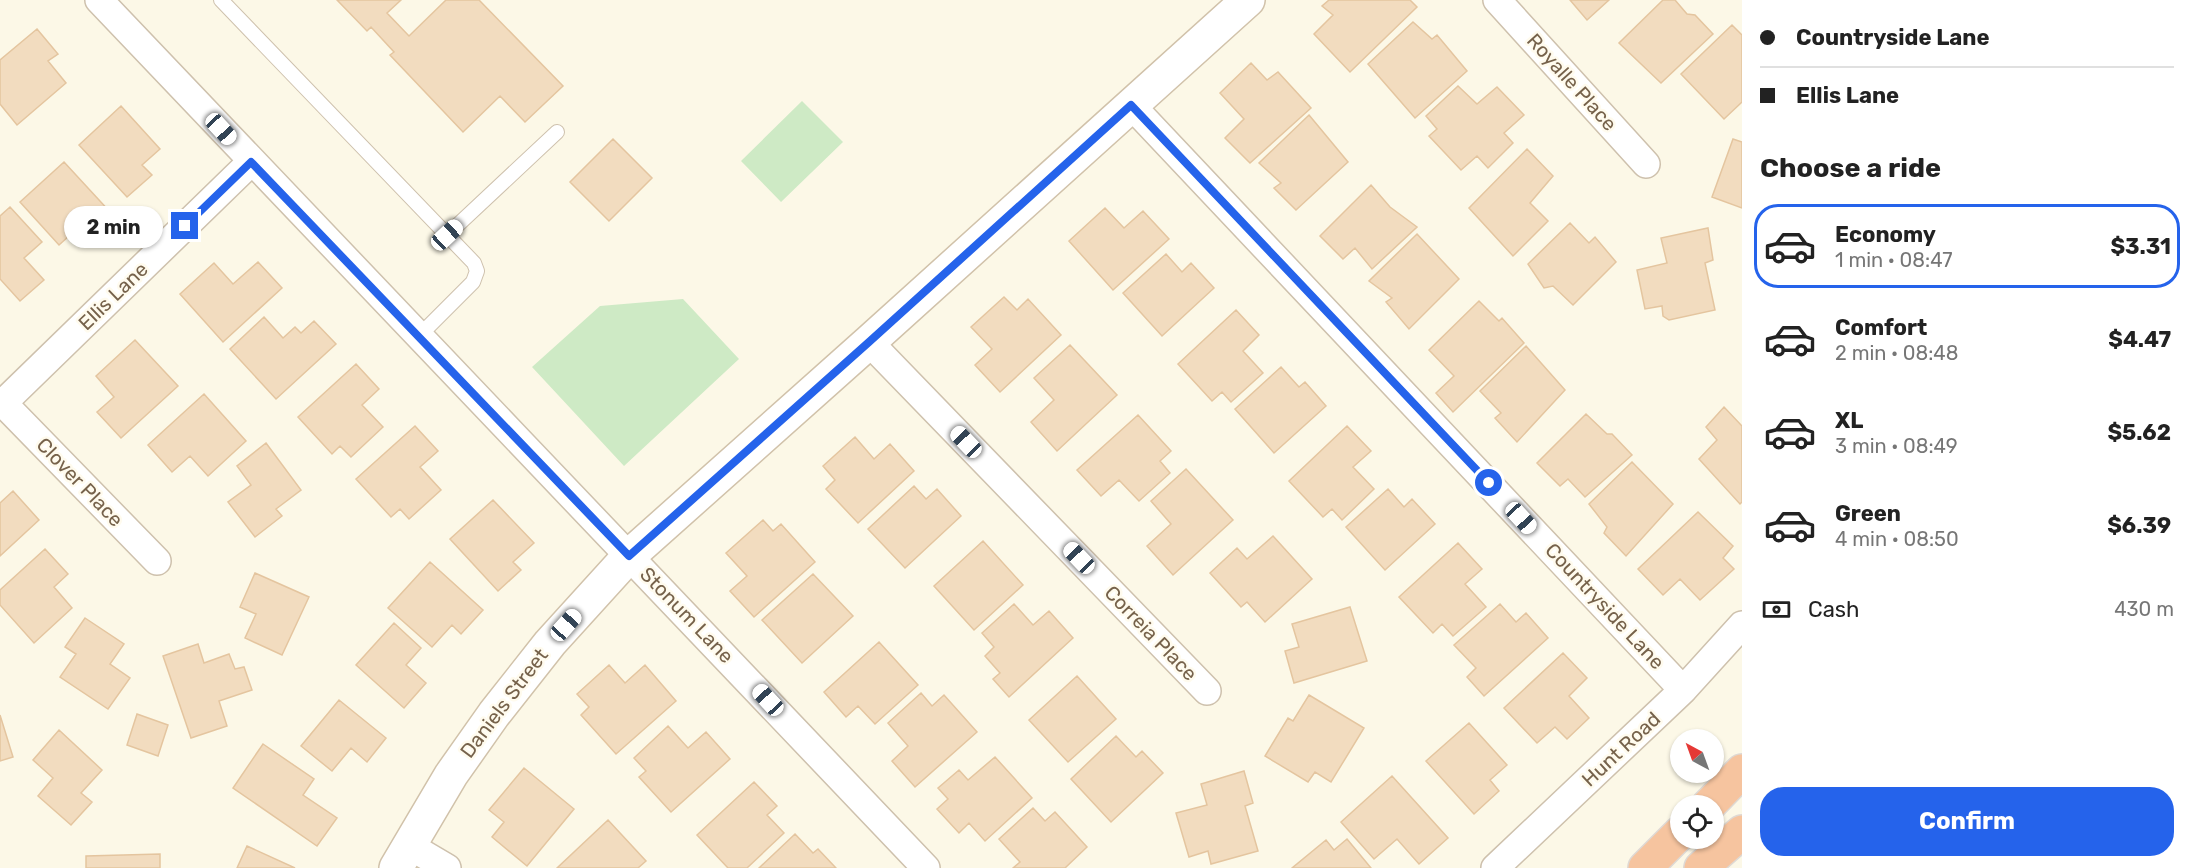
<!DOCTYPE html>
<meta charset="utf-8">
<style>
:root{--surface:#fff;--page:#f6f6f6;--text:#222;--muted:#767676;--line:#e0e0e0;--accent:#2563eb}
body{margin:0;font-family:Rubik,sans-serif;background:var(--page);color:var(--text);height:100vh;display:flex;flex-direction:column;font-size:22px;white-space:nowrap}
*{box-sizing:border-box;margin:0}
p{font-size:20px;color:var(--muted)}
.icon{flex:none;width:33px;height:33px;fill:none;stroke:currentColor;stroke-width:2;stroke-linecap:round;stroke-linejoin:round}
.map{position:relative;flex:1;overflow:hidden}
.sheet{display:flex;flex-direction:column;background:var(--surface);width:450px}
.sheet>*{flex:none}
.banner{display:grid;align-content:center;height:132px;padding:0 18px;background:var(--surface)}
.needle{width:39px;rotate:319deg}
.controls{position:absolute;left:1670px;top:729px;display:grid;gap:12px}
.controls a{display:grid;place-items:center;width:54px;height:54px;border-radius:50%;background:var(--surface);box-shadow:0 2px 4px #0004;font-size:30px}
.end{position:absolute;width:27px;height:27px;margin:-14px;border:8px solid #2563eb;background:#fff;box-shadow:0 0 0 3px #fff}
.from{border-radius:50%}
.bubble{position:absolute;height:42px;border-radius:21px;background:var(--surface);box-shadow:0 2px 4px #0004;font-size:20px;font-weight:700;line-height:42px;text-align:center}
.car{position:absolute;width:18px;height:36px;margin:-18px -9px;border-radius:8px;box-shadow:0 0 4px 2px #0007;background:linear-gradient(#fff 24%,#345 0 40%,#fff 0 76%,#345 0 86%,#fff 0)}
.banner b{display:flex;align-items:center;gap:21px;height:57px;font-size:22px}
.banner b+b{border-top:2px solid var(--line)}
.banner i{width:15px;height:15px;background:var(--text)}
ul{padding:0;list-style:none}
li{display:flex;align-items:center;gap:18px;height:84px;margin:0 12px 9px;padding:0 6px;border:3px solid transparent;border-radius:24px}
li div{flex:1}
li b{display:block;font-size:22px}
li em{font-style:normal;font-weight:700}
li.selected{border-color:var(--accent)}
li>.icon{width:54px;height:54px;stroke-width:1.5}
h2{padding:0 18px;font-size:27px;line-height:72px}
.pay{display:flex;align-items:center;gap:15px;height:66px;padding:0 18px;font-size:22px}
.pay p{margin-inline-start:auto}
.primary-button{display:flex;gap:12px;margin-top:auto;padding:12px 18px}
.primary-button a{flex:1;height:69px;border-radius:24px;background:var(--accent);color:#fff;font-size:24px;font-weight:700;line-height:69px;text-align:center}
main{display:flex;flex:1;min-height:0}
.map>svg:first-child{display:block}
.green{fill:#ceeac5}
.building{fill:#f2dcbf;stroke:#e4c59f;stroke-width:1.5}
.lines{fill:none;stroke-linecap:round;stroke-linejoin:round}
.lane-casing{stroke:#cec1ad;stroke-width:16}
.street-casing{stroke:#cec1ad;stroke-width:30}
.secondary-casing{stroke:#d1c2aa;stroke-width:36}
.highway-casing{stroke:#ded9d4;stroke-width:36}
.lane{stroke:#fff;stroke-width:14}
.street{stroke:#fff;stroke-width:27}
.secondary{stroke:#fff;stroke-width:33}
.highway{stroke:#f6c49f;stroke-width:33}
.route{stroke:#2563eb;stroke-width:8}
.labels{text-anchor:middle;stroke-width:5;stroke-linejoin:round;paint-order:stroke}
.street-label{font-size:20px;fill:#76624b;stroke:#fffbee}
</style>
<main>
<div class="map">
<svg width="1742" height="868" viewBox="0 0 1742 868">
<rect width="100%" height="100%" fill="#fcf8e7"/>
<path class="green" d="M802,101L843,142L781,202L741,161Z
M683,299L739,359L624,466L532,367L600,306Z"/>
<path class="building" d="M337,0H401L387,13L409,36L446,0H479L563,86L525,122L500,96L463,132L390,55L394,52L371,27L367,31Z
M1329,0H1410L1417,7L1350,72L1314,34L1333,15L1322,6Z
M1570,0H1609L1587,20Z
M1663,0H1675L1687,14L1695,15L1713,34L1661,83L1619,43Z
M1413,22L1432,39L1437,35L1467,71L1415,118L1368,64Z
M1732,25L1742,35V102L1724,119L1681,74Z
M37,29L58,54L48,61L66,83L17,125L0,104V60Z
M1251,63L1267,80L1278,72L1311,108L1250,163L1225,138L1244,119L1220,93Z
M1458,86L1477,104L1497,87L1524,115L1504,133L1513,143L1488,168L1477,156L1461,170L1429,136L1437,129L1426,116Z
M121,106L160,149L142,165L152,175L127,197L79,145Z
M1309,115L1348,162L1296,210L1274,188L1281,183L1259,163Z
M613,139L652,178L609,221L570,182Z
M1733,139L1742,142V208L1712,197Z
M1527,149L1553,176L1530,203L1548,221L1513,256L1469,208Z
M64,162L111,213L87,236L79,227L59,245L20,202Z
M1371,185L1390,207L1417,227L1372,269L1355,248L1343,259L1320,236Z
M10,207L42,242L24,258L44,280L20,301L0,279V216Z
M1105,208L1124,228L1143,211L1169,239L1113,290L1069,241Z
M1570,223L1589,243L1595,237L1616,262L1573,305L1553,286L1544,288L1528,264Z
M1708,228L1713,260L1705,263L1715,310L1669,320L1663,316L1662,306L1645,309L1637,270L1667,263L1661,238Z
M1417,234L1459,279L1409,329L1386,302L1392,298L1369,281Z
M1166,254L1182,272L1191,263L1214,288L1162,336L1123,293Z
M258,262L282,288L223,342L180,294L214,263L233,284Z
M1004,297L1017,310L1028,299L1061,335L1000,392L975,365L992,349L971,327Z
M1479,301L1499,321L1502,318L1524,343L1453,412L1436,393L1454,376L1429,350Z
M1236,310L1259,335L1243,351L1263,373L1231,402L1222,392L1212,401L1178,364Z
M264,317L283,338L295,327L301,333L314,321L336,344L276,399L230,349Z
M135,340L178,386L121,438L97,412L114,397L96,376Z
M1070,345L1117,395L1057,451L1031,422L1054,400L1034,378Z
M1526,346L1565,390L1517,442L1495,418L1501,413L1480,391Z
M356,364L379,389L362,405L383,427L351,457L340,446L332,454L298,417Z
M1281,367L1299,387L1305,382L1326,406L1274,453L1235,409Z
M204,394L246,441L208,476L190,456L172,472L148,445Z
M1724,407L1742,426V502L1740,504L1699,459L1717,440L1706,427Z
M1586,414L1607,434H1612L1632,455L1585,497L1568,479L1560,486L1537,463Z
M1138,415L1171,451L1160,461L1170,473L1139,501L1119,480L1101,496L1077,470Z
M415,426L438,451L420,467L441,490L409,519L400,509L391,517L356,479Z
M1347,426L1371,451L1353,467L1374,489L1342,520L1332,509L1323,517L1289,481Z
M855,437L874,459L890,444L914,471L858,523L826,489L835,480L823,466Z
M266,443L301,490L276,509L282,516L255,537L228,502L251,485L237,466Z
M1632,462L1673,504L1626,556L1604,533L1607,527L1589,504Z
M1186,469L1233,520L1173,575L1147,546L1171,524L1151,501Z
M914,486L926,499L937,489L961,516L905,568L868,529Z
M1388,489L1404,507L1412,499L1435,524L1385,570L1346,527Z
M13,491L39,520L0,556V503Z
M493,500L534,543L513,562L521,570L498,591L450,539Z
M1698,512L1733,546L1723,558L1734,569L1700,600L1680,579L1663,595L1638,569Z
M763,520L773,531L781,524L815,562L754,617L730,591L747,576L726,553Z
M1273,536L1312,579L1265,622L1247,602L1241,607L1210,573L1237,548L1247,559Z
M983,541L1023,585L974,630L934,586Z
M1458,543L1482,569L1465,584L1486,607L1453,636L1442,624L1433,633L1399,597Z
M45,549L68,574L54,587L72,608L34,643L0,605V590Z
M430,562L483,610L461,634L452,625L432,647L388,608Z
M255,573L309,597L282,655L245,638L256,614L240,607Z
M813,574L853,616L802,663L762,620Z
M1014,604L1033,625L1049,611L1073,638L1009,697L993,679L1000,673L985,656L994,647L982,633Z
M1500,604L1516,622L1526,613L1548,638L1484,696L1467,677L1476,668L1454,645Z
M1350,607L1367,661L1294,683L1285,651L1299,647L1292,624Z
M85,618L124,644L110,664L130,678L108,709L60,677L76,654L65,647Z
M394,623L421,648L406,665L426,683L404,708L356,665Z
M879,642L918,685L875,724L858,706L846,717L824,692Z
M198,644L204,663L229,654L235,669L244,667L252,690L219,701L227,726L191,738L163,656Z
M1563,653L1587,678L1569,696L1589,718L1567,739L1555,727L1537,743L1504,708Z
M609,665L625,683L645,665L676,701L616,754L581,715L589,707L577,694Z
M1077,676L1116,719L1068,762L1029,720Z
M921,693L932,706L944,695L977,732L915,787L892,761L908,746L888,723Z
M1309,695L1364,728L1331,782L1315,772L1308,782L1265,756L1288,718L1293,721Z
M339,700L386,738L367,762L351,748L332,771L301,746Z
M137,714L168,725L158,756L127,745Z
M0,715L13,757L0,761Z
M1469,723L1507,765L1490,780L1499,791L1474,814L1426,761Z
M668,726L688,748L706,732L730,759L671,812L639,777L646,771L634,758Z
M59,730L102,770L81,793L92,802L71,825L38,796L53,778L33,760Z
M1116,736L1136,757L1142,751L1163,773L1111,822L1071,779Z
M263,744L314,779L303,795L337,818L317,846L233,788Z
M995,757L1032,798L985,841L969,823L959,833L937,809L948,799L938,788L959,770L968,780Z
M524,768L574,809L527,866L492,837L504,822L489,810Z
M1244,771L1253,803L1245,806L1258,851L1211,864L1208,851L1189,857L1176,813L1207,805L1201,784Z
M1392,776L1448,838L1419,864L1397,839L1374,859L1341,822Z
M754,782L777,806L767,815L784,833L747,868H728L697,835Z
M1033,808L1045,821L1055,812L1087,847L1065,868H1013L1020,862L999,839Z
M608,820L646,861L638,868H557Z
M795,834L813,853L818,849L836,868H759Z
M1347,839L1371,868H1292L1326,840L1334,850Z
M247,846L295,868H237Z
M160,854V868H86V856Z"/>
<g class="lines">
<defs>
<path id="lane" d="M221,0L474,263L477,271L473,282L419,336
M447,235L557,132"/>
<path id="street" d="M99,0C373,291 652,577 926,868
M1497,0L1646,164
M1131,105L1683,690
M869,342L1207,691
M3,403L157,561
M0,406L251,162
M408,845L447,868
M1495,868L1683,690L1742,625"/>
<path id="secondary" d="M396,868L451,775L494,714L550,643L629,556L869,342L1248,0"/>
<path id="highway" d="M1708,806L1742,771
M1645,868L1680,833
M1701,868L1742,832"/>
</defs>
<use href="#lane" class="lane-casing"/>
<use href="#street" class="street-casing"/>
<use href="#secondary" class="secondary-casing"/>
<use href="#highway" class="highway-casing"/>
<use href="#lane" class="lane"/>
<use href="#street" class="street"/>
<use href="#secondary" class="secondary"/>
<use href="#highway" class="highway"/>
</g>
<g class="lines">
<path class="route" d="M185,226L251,162L629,556L869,342L1131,105L1489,483"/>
</g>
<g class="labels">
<g class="street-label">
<text transform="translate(1572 82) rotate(48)" y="7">Royalle Place</text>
<text transform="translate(113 296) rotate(-44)" y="7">Ellis Lane</text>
<text transform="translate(80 482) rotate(46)" y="7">Clover Place</text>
<text transform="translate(1605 606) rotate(47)" y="7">Countryside Lane</text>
<text transform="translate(687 615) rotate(46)" y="7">Stonum Lane</text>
<text transform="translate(1151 633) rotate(46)" y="7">Correia Place</text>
<text transform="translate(504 703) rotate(-53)" y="7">Daniels Street</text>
<text transform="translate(1621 749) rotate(-43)" y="7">Hunt Road</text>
</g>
</g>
</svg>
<div class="controls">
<a><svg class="needle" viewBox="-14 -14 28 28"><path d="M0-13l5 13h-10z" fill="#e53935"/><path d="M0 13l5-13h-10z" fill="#767676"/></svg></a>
<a><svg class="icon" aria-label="locate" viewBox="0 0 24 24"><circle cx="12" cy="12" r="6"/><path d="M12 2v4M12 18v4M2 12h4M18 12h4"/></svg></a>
</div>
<i class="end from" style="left:1489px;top:483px"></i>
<i class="end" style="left:185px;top:226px"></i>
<div class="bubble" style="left:64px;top:206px;width:99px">2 min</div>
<i class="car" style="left:221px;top:129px;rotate:137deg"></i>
<i class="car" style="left:447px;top:235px;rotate:47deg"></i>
<i class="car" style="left:966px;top:442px;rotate:316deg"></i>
<i class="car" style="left:1521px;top:518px;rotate:137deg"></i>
<i class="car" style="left:1079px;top:558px;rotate:316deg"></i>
<i class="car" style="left:566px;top:625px;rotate:42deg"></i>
<i class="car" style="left:768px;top:700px;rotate:317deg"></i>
</div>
<section class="sheet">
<div class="banner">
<b><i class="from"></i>Countryside Lane</b>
<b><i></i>Ellis Lane</b>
</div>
<h2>Choose a ride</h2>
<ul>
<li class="selected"><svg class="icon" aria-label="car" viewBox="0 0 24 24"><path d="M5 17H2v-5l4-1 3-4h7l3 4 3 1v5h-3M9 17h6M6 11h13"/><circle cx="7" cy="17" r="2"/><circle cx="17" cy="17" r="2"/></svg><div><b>Economy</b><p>1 min · 08:47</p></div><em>$3.31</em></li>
<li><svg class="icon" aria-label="car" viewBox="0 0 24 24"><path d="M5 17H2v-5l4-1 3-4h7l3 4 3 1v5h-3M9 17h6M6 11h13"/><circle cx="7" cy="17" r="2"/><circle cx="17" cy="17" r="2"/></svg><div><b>Comfort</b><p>2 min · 08:48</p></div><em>$4.47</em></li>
<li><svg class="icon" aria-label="car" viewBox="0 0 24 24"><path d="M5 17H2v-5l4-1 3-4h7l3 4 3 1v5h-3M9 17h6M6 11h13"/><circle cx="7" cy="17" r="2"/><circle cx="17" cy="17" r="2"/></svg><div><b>XL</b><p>3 min · 08:49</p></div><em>$5.62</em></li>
<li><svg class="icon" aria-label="car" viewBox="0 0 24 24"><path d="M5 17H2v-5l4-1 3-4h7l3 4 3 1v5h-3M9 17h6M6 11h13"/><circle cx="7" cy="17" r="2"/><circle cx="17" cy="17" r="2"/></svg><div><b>Green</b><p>4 min · 08:50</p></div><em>$6.39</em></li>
</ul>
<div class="pay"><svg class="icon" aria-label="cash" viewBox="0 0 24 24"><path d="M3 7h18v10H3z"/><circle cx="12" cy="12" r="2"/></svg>Cash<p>430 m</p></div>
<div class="primary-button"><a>Confirm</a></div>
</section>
</main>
